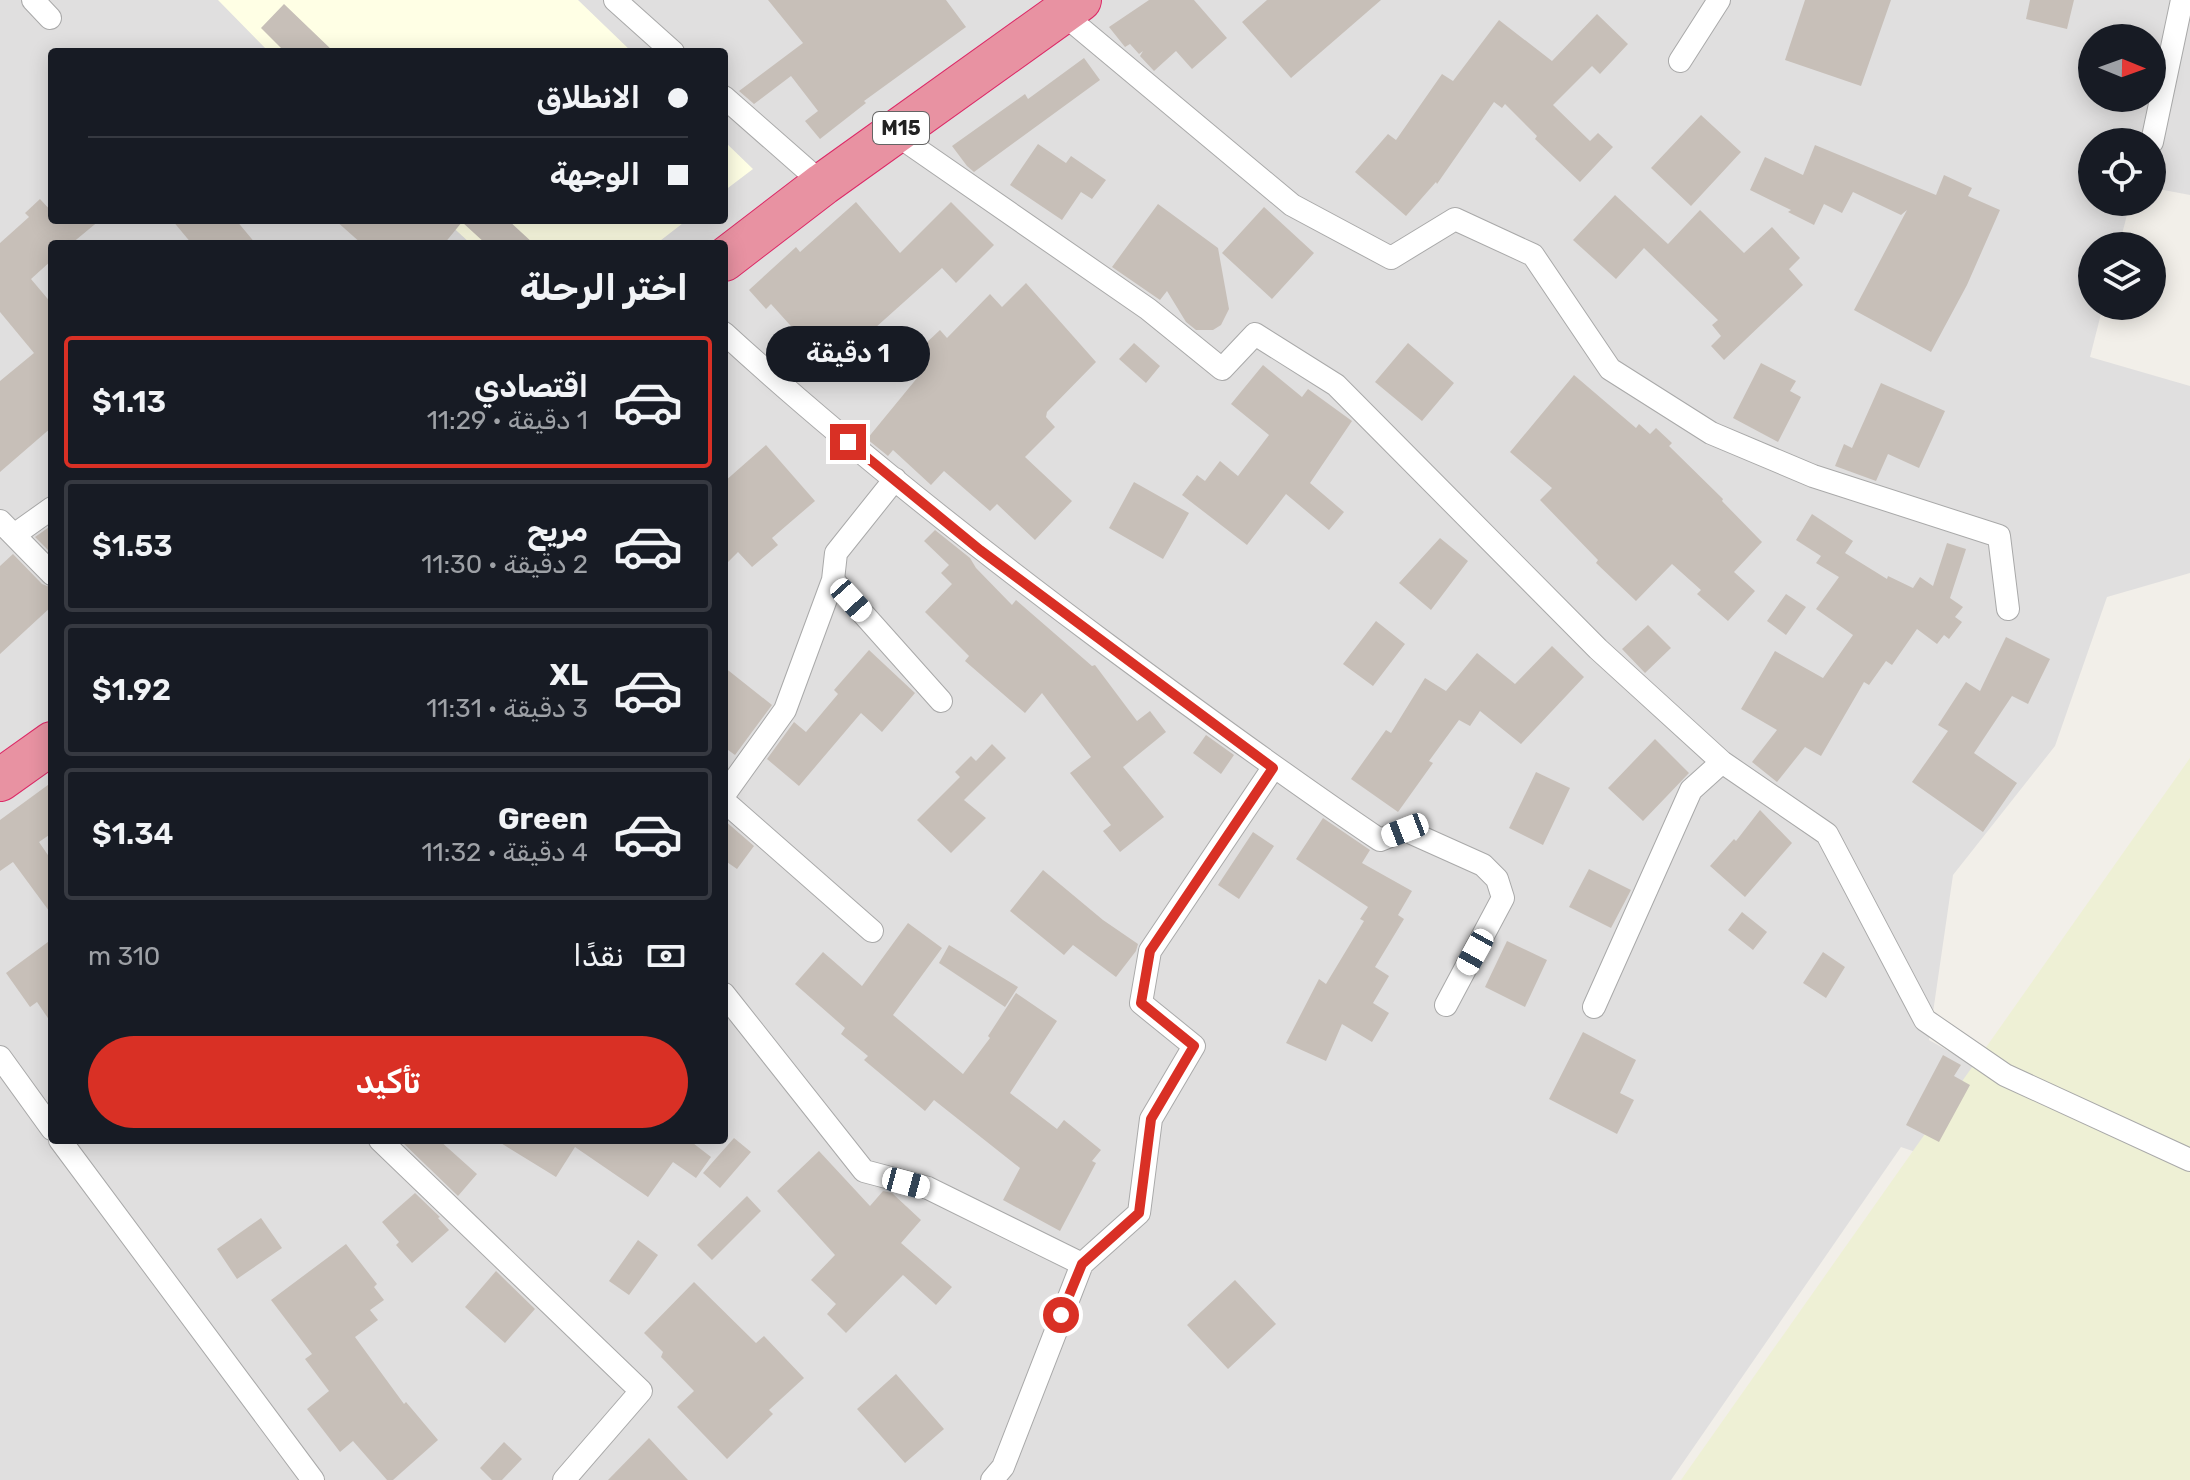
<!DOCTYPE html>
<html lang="ar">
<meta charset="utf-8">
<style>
:root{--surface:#171b24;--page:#20242c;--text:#f1f3f6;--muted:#9ea1a6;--line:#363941;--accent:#d93025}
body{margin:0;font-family:Rubik,"Noto Sans Arabic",sans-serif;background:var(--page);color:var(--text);direction:rtl;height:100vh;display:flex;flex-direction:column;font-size:30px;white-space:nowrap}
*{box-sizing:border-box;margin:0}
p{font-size:26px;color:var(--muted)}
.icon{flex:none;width:44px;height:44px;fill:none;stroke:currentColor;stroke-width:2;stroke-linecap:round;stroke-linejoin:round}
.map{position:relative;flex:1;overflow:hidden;direction:ltr}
.details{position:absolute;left:48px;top:240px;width:680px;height:904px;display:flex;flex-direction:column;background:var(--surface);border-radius:8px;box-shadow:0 4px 20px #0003;direction:rtl}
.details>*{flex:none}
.banner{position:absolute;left:48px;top:48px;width:680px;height:176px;border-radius:8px;box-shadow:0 4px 20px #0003;direction:rtl;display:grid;align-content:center;height:176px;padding:0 40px;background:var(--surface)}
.needle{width:52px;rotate:91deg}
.controls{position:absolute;left:2078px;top:24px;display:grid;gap:16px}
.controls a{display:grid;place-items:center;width:88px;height:88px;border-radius:50%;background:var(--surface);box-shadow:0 4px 20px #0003;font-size:40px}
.end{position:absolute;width:36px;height:36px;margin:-18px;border:10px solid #d93025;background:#fff;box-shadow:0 0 0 4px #fff}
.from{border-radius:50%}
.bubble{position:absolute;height:56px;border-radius:28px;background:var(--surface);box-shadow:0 4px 20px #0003;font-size:26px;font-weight:600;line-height:56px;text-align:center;direction:rtl}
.car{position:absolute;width:24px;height:48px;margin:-24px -12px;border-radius:10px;box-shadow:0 0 6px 2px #0007;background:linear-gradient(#fff 24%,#345 0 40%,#fff 0 76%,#345 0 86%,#fff 0)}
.banner b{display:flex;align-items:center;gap:28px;height:76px;font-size:30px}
.banner b+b{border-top:2px solid var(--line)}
.banner i{width:20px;height:20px;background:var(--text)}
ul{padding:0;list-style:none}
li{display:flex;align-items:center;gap:24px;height:132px;margin:0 16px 12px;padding:0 24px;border:4px solid var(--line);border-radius:8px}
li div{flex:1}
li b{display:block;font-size:30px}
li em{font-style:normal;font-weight:600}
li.selected{border-color:var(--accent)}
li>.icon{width:72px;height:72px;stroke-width:1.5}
h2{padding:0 40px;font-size:36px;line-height:96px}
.pay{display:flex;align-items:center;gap:20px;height:88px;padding:0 40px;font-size:30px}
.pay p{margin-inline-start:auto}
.action{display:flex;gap:16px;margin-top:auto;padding:16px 40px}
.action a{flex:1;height:92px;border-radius:48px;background:var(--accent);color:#fff;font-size:32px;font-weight:600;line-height:92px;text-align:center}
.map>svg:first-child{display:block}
.residential{fill:#e0dfdf;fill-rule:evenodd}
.education{fill:#ffffe5}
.farmland{fill:#eef0d5}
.building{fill:#c7bfb8}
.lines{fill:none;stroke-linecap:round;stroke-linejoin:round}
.street-casing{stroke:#a9a9a9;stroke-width:24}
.highway-casing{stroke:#dc2a67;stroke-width:44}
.street{stroke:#fff;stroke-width:22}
.highway{stroke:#e892a2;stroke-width:42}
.route{stroke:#d93025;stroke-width:10}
.labels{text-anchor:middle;stroke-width:6;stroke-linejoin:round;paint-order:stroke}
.shield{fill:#fff;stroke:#646464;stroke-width:2}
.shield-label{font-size:20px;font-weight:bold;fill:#222}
</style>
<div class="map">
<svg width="2190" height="1480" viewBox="0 0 2190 1480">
<rect width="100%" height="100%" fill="#f2efe9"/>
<path class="residential" d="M0,0H2190V195L2153,188L2154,203H2130L2119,246H2092V306H2103L2090,357L2190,386V573L2107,597L2055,746L1953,875L1929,1040L2012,1087L1968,1170L1901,1147L1671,1480H0ZM2092,38H2152V98H2092ZM52,52H724V220H52ZM2092,142H2152V202H2092ZM52,244H724V1140H52Z"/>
<path class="education" d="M218,0H578L632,52H269Z
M724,141L753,169L724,191Z
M445,220H687L656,244H471Z"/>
<path class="farmland" d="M2190,758V1480H1681Z"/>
<path class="building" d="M768,0H946L966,27L864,101L866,103L820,139L805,121L818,111L791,76L754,104L739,91L803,43Z
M1149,0H1194L1227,38L1192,69L1176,51L1154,71L1140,56L1143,51L1139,54L1130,44L1125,47L1109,27Z
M1267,0H1381L1291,78L1242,22Z
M1805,0H1891L1861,86L1785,60Z
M2030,0H2074L2067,29L2026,19Z
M284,4L334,52H285L261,28Z
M1597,14L1628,44L1600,74L1592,66L1553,105L1590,141L1598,133L1613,147L1580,182L1535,139L1537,136L1505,104L1502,108L1494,102L1437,184L1436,182L1406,216L1355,172L1388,134L1396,140L1442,74L1453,81L1499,20L1552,61Z
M1084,58L1100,80L974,172L967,166L952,146L1025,94L1028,99Z
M1701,115L1741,152L1691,206L1651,168Z
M1038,144L1066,163L1071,156L1106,180L1092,199L1081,192L1062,220L1010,185Z
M1815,145L1936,195L1944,175L1972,188L1968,196L2000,210L1967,285L1931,352L1854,310L1907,210L1901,215L1853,192L1842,213L1824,204L1814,225L1788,212L1791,210L1750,190L1765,157L1803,175Z
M1615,195L1668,244L1700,210L1744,253L1772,227L1800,258L1789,269L1803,285L1724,360L1711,346L1721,336L1712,325L1718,320L1644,248L1616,279L1573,240Z
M40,199L52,212V220H100L71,244H52V260L31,279L52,304V427L0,472V381L34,353L0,312V243L29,217L25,213Z
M856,202L900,253L951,202L994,245L956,283L942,268L875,328L890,343L853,377L816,338L808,345L771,304L766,309L749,290L796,247L800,252Z
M1158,204L1218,248L1229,309L1221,325L1213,330H1196L1186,322L1167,291L1160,300L1112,267Z
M1264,207L1314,253L1272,299L1222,253Z
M172,220H236L256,244H192Z
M335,220H508L534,244H486L462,222L444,244H362Z
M1026,283L1096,362L1047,412L1046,417L1055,427L1025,457L1072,501L1035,540L997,504L990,511L944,471L931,485L893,450L888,456L867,439L922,372L909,359L940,330L947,338L990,294L1002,307Z
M1134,343L1160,366L1146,383L1119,359Z
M1408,343L1454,383L1422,421L1375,382Z
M1761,363L1796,381L1790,391L1801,397L1778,442L1733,418Z
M1263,365L1302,397L1308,389L1352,421L1310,483L1344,512L1329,530L1286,494L1247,545L1182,495L1197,475L1205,481L1220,461L1238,476L1269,435L1231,404Z
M1574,375L1636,428L1639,424L1650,434L1656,428L1672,443L1669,446L1723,499L1722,501L1762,542L1734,572L1755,591L1728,621L1697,594L1701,590L1672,564L1636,601L1596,563L1598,560L1540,500L1552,488L1510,452Z
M1881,383L1945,411L1919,468L1888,454L1876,481L1835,466L1844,444L1852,448Z
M766,445L815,501L772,538L778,545L752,567L738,552L724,566V482Z
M1134,482L1189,513L1163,559L1109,528Z
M1812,514L1853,541L1845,553L1887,579L1888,576L1913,588L1920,577L1933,586L1947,543L1966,549L1950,598L1963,607L1955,617L1962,622L1949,639L1944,635L1937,644L1917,629L1892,665L1886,661L1869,685L1864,682L1821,756L1805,747L1777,782L1752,762L1777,730L1741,709L1775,651L1823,678L1853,635L1816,609L1839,577L1816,563L1821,556L1796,540Z
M52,525V554L35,537Z
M935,530L970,558L976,568L1012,605L1016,600L1092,666L1095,665L1137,721L1150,711L1166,732L1123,767L1164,817L1120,852L1103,831L1111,825L1070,773L1091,757L1042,693L1025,713L965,661L969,656L925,612L952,584L941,573L949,565L924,541Z
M1440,538L1468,561L1431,610L1399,583Z
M13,554L42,584L52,588V606L0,654V566Z
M1786,594L1806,607L1786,635L1767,621Z
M1376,621L1405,644L1373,686L1343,664Z
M1648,625L1671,648L1645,673L1622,649Z
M2006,637L2050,659L2028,704L2012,696L1974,753L2017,783L1983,832L1912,782L1948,731L1938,725L1966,682L1980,691Z
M1552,646L1584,677L1521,744L1480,711L1470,726L1459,720L1429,761L1433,763L1398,812L1351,779L1386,730L1391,733L1425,678L1446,691L1477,653L1515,684Z
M869,650L915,693L882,732L861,713L799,786L767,759L794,722L806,732L838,694L834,690Z
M724,667L772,705L735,755L724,747Z
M1206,735L1234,755L1221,774L1193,753Z
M1655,739L1689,773L1643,821L1608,788Z
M992,744L1006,758L964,800L986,818L951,853L917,820L960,777L955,772L971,756L976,761Z
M1536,772L1570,788L1543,845L1509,828Z
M52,782V833L39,842L52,861V915L13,862L0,871V820Z
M1760,810L1792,843L1745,897L1710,866L1734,839L1736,841Z
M1323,818L1370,850L1362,863L1412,891L1398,915L1404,919L1375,967L1389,976L1373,1003L1389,1013L1372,1042L1342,1024L1326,1061L1286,1043L1319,979L1326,984L1364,921L1360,919L1368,907L1296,859Z
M724,820L754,846L737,869L724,860Z
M1253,832L1274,846L1239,899L1218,885Z
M1589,869L1631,890L1611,928L1569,907Z
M1043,870L1103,920L1138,944L1136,951L1116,977L1073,945L1064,955L1010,911Z
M1742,912L1767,932L1753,950L1728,930Z
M908,923L942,948L893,1015L963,1074L990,1038L988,1036L1016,993L1057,1021L1010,1093L1057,1129L1064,1120L1101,1150L1092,1161L1096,1163L1060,1231L1003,1200L1020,1168L934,1100L925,1111L864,1060L868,1056L841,1034L845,1028L795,984L823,952L862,986Z
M52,939V1024L37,1002L30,1007L6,973Z
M1507,941L1547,960L1525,1007L1485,987Z
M949,945L1018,987L1005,1007L939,963Z
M1823,952L1845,967L1826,998L1803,983Z
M1583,1032L1636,1060L1620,1093L1634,1100L1617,1134L1549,1099Z
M1943,1055L1961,1065L1954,1076L1970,1085L1939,1142L1906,1125Z
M734,1138L751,1152L720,1188L703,1173Z
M400,1140H439L477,1174L458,1196Z
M496,1140H689L711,1157L696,1178L673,1162L648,1197L575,1147L556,1177Z
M819,1151L870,1206L883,1191L892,1193L921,1220L901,1243L952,1287L936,1305L903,1275L846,1333L827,1314L836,1304L811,1280L835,1255L777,1191Z
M415,1193L440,1217L438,1218L449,1230L412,1263L396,1245L399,1242L382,1222Z
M747,1196L761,1211L712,1260L697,1245Z
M261,1218L282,1248L237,1279L217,1249Z
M638,1240L658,1255L629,1295L609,1281Z
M346,1244L377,1284L374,1287L384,1300L370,1310L378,1320L355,1337L404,1404L406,1402L438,1440L393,1480H387L353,1441L340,1452L307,1409L329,1391L305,1359L312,1354L271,1300Z
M496,1271L535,1309L505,1343L465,1307Z
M1235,1280L1276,1324L1228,1369L1187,1325Z
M694,1282L756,1343L764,1336L804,1378L769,1410L773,1414L727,1459L677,1407L694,1391L661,1357L663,1352L644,1333Z
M896,1374L944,1429L905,1463L857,1409Z
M649,1438L688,1480H608Z
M504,1442L522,1459L502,1480H492L480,1468Z"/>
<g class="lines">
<defs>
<path id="street" d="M33,0L50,18
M615,0L673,52
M1062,13L1292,205L1391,258L1455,219L1533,255L1610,369L1711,433L1813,476L1999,536L2008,609
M1680,61L1719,0
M724,97L823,184
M894,133L1148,309L1222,369L1255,334L1336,385L1598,649L1722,762L1827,834L1925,1020L2005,1075L2190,1160
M2152,142L2182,0
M724,333C846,445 976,547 1109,646C1198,712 1288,778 1380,840L1405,830L1483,865L1497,879L1503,898L1446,1005
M0,521L52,574
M14,535L52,508
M833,580L941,701
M724,795L785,710L833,580L836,553L895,479
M724,801L872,931
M724,994L864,1171L928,1188L1082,1264
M1594,1007L1691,790L1722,762
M0,1057L52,1129
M60,1140L313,1480
M380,1140L641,1391L564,1480
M992,1480L1003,1467L1082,1264L1139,1213L1151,1119L1194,1046L1141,1003L1150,951L1273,768"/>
<path id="highway" d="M724,260L823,184L1080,0
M0,780L52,743"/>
</defs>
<use href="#street" class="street-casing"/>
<use href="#highway" class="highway-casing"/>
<use href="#street" class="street"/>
<use href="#highway" class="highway"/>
</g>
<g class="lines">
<path class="route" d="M848,442L980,550L1273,768L1150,951L1141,1003L1194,1046L1151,1119L1139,1213L1082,1264L1061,1315"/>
</g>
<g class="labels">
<rect class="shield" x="873" y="112" width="56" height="32" rx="6"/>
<g class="shield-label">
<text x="901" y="135">M15</text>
</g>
</g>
</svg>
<div class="controls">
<a><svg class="needle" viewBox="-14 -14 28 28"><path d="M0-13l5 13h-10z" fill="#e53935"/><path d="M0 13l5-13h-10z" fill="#9ea1a6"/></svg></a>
<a><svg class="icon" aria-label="locate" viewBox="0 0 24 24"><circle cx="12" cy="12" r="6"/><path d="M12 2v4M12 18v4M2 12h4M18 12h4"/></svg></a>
<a><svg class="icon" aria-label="layers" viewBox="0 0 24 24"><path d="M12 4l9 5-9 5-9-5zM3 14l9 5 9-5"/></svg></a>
</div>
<i class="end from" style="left:1061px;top:1315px"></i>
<i class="end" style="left:848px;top:442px"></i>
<div class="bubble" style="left:766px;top:326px;width:164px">1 دقيقة</div>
<i class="car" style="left:851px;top:600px;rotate:138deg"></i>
<i class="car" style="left:1405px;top:830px;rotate:249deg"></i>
<i class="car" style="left:1475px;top:952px;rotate:209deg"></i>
<i class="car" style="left:906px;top:1183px;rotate:105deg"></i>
<div class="banner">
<b><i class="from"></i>الانطلاق</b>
<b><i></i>الوجهة</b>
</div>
<section class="details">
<h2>اختر الرحلة</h2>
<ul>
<li class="selected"><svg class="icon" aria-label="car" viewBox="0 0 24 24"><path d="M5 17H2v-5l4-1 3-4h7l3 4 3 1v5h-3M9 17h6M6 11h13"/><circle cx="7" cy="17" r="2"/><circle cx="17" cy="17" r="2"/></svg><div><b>اقتصادي</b><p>1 دقيقة · 11:29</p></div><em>$1.13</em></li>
<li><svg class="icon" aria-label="car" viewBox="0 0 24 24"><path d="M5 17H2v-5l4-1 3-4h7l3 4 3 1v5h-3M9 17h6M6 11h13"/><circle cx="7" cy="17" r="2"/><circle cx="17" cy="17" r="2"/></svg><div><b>مريح</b><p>2 دقيقة · 11:30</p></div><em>$1.53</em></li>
<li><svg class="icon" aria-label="car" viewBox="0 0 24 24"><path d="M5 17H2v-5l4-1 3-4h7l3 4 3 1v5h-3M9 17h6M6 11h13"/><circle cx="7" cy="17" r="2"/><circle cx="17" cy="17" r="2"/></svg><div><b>XL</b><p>3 دقيقة · 11:31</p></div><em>$1.92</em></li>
<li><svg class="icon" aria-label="car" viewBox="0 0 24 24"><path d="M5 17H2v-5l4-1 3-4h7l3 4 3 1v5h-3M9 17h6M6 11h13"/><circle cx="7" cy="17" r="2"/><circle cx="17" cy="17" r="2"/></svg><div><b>Green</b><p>4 دقيقة · 11:32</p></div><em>$1.34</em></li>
</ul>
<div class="pay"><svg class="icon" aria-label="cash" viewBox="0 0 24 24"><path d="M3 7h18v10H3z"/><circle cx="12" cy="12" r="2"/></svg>نقدًا<p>310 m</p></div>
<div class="action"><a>تأكيد</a></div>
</section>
</div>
